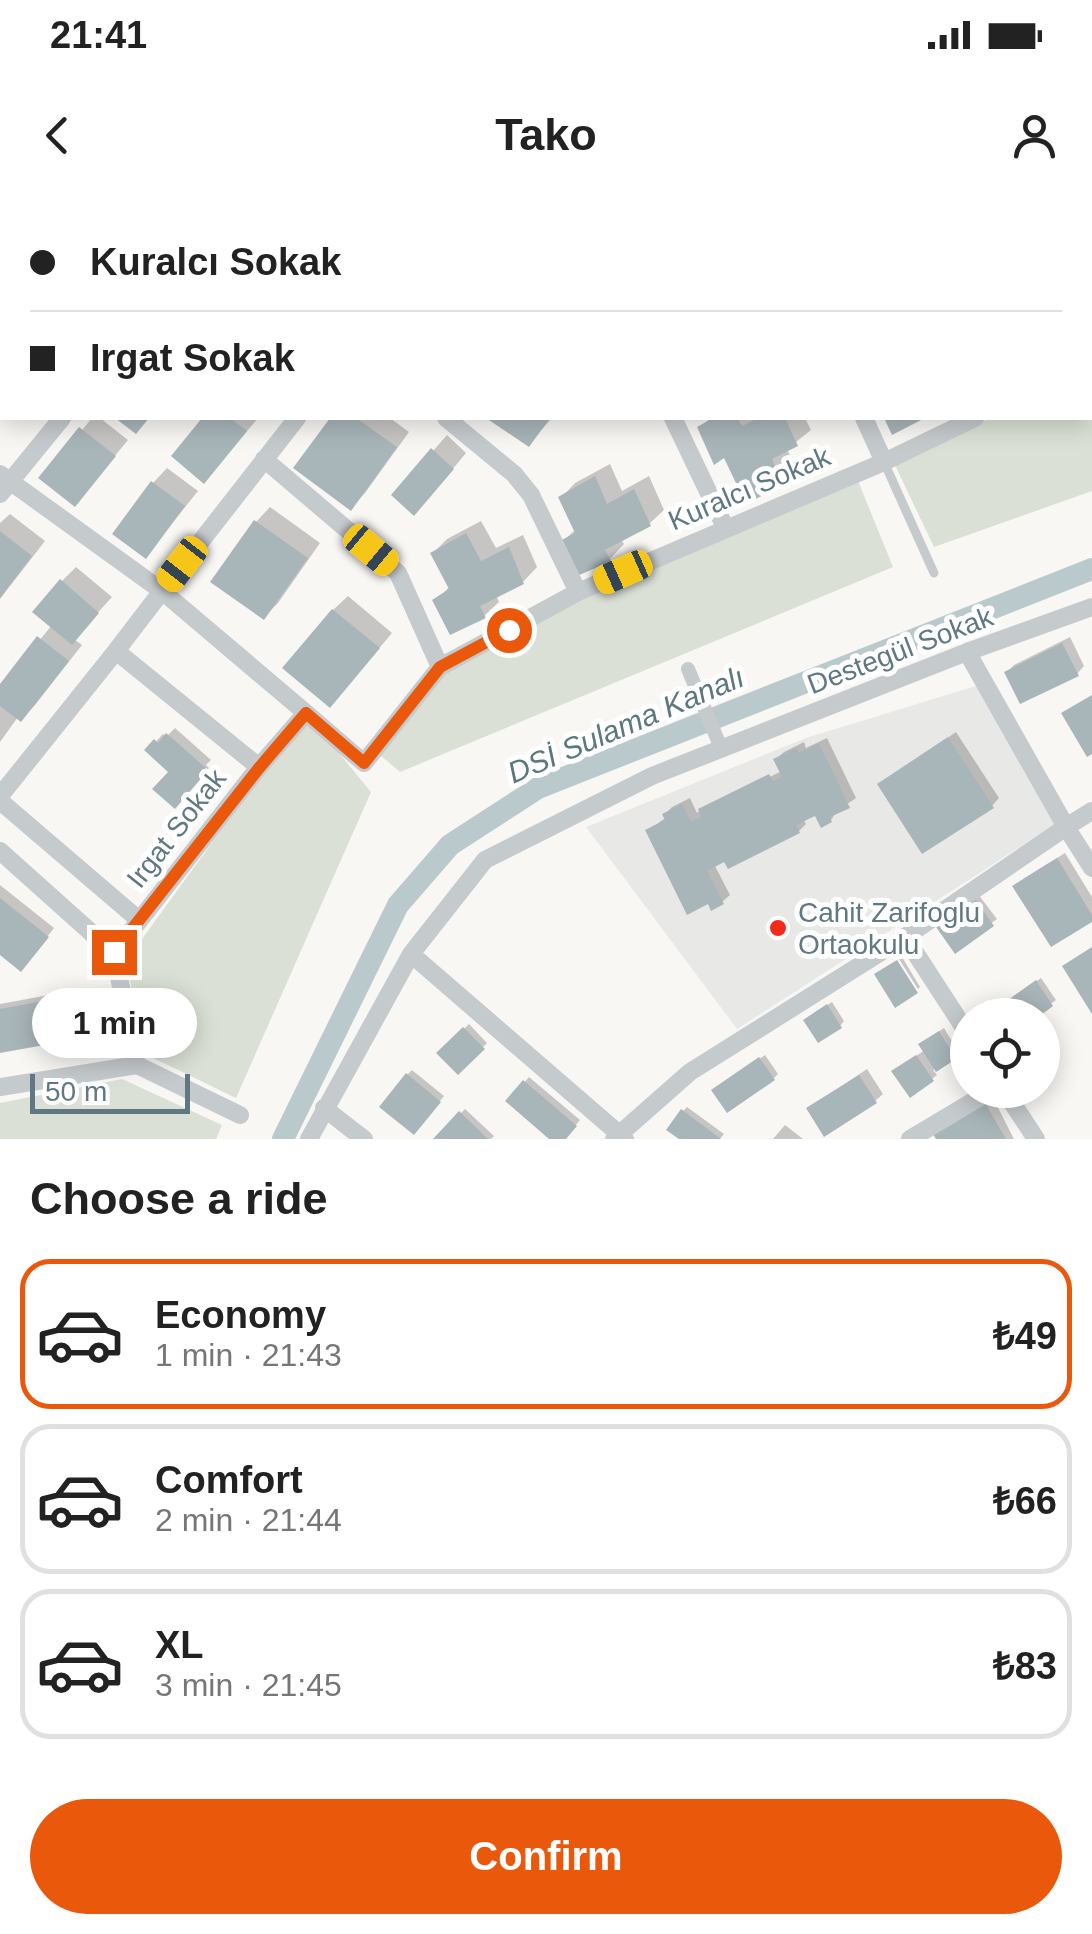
<!DOCTYPE html>
<meta charset="utf-8">
<style>
:root{--surface:#fff;--page:#f2f2f2;--text:#222;--muted:#767676;--line:#e0e0e0;--accent:#ea580c}
body{margin:0;font-family:Helvetica,sans-serif;background:var(--page);color:var(--text);height:100vh;display:flex;flex-direction:column;font-size:38px;white-space:nowrap}
*{box-sizing:border-box;margin:0}
p{font-size:32px;color:var(--muted)}
.icon{flex:none;width:55px;height:55px;fill:none;stroke:currentColor;stroke-width:2;stroke-linecap:round;stroke-linejoin:round}
.map{position:relative;height:939px;overflow:hidden}
.panel{display:flex;flex-direction:column;background:var(--surface);flex:1}
.panel>*{flex:none}
.top-card{position:absolute;left:0px;top:0px;width:1092px;height:220px;box-shadow:0 5px 25px #0003;display:grid;align-content:center;height:220px;padding:0 30px;background:var(--surface)}
.fabs{position:absolute;left:950px;top:798px;display:grid;gap:20px}
.fabs a{display:grid;place-items:center;width:110px;height:110px;border-radius:50%;background:var(--surface);box-shadow:0 5px 25px #0003;font-size:50px}
.scale{position:absolute;left:30px;bottom:25px;width:160px;box-sizing:border-box;padding-left:10px;border:5px solid #607882;border-top:0;font-size:28px;line-height:35px;white-space:nowrap;color:#607882;-webkit-text-stroke:8px #fff;paint-order:stroke}
.end{position:absolute;width:45px;height:45px;margin:-22px;border:12px solid #ea580c;background:#fff;box-shadow:0 0 0 5px #fff}
.from{border-radius:50%}
.bubble{position:absolute;height:70px;border-radius:35px;background:var(--surface);box-shadow:0 5px 25px #0003;font-size:32px;font-weight:700;line-height:70px;text-align:center}
.car{position:absolute;width:30px;height:60px;margin:-30px -15px;border-radius:12px;box-shadow:0 0 8px 2px #0007;background:linear-gradient(#f5c518 24%,#345 0 40%,#f5c518 0 76%,#345 0 86%,#f5c518 0)}
.top-card b{display:flex;align-items:center;gap:35px;height:95px;font-size:38px}
.top-card b+b{border-top:2px solid var(--line)}
.top-card i{width:25px;height:25px;background:var(--text)}
ul{padding:0;list-style:none}
li{display:flex;align-items:center;gap:30px;height:150px;margin:0 20px 15px;padding:0 10px;border:5px solid var(--line);border-radius:30px}
li div{flex:1}
li b{display:block;font-size:38px}
li em{font-style:normal;font-weight:700}
li.on{border-color:var(--accent)}
li>.icon{width:90px;height:90px;stroke-width:1.5}
h2{padding:0 30px;font-size:45px;line-height:120px}
.button{display:flex;gap:20px;margin-top:auto;padding:20px 30px}
.button a{flex:1;height:115px;border-radius:60px;background:var(--accent);color:#fff;font-size:40px;font-weight:700;line-height:115px;text-align:center}
.status{display:flex;justify-content:space-between;align-items:center;height:70px;padding:0 50px;background:var(--surface);direction:ltr}
.status svg{height:28px;fill:currentColor}
header{display:flex;justify-content:space-between;align-items:center;height:130px;padding:0 30px;background:var(--surface);font-size:45px;font-weight:700}
.map>svg:first-child{display:block}
.built{fill:#e8e9e7}
.green{fill:#dae0d5}
.shadow{fill:#0003}
.lines{fill:none;stroke-linecap:round;stroke-linejoin:round}
.canal{stroke:#bacacc;stroke-width:22}
.building{fill:#a8b5b9}
.service{stroke:#c5cacd;stroke-width:9}
.pedestrian{stroke:#c5cacd;stroke-width:14}
.minor{stroke:#c5cacd;stroke-width:18}
.route{stroke:#ea580c;stroke-width:12}
.poi-dot{fill:#f22b19;stroke:#fff;stroke-width:4}
.labels{text-anchor:middle;stroke-width:10;stroke-linejoin:round;paint-order:stroke}
.street-label{font-size:28px;fill:#607882;stroke:#fff}
.poi-label{font-size:28px;fill:#607882;stroke:#fff;text-anchor:start}
.water-label{font-size:30px;font-style:italic;fill:#5a787d;stroke:#fff}
</style>
<div class="status"><b>21:41</b><svg viewBox="0 0 49 12"><path d="M0 12V9h3v3zM5 12V6h3v6zM10 12V3h3v9zM15 12V0h3v12zM26 1h20v11H26zM47 4h2v5h-2z"/></svg></div>
<header><svg class="icon" aria-label="back" viewBox="0 0 24 24"><path d="M15 5l-7 7 7 7"/></svg>Tako<svg class="icon" aria-label="person" viewBox="0 0 24 24"><circle cx="12" cy="8" r="4"/><path d="M4 21q1-7 8-7t8 7"/></svg></header>
<div class="map">
<svg width="1092" height="939" viewBox="0 0 1092 939">
<rect width="100%" height="100%" fill="#f8f7f4"/>
<path class="built" d="M979,485L1059,622L737,829L586,627L806,538Z"/>
<path class="green" d="M1092,163V291L934,347L894,263L991,218H1090Z
M856,276L893,367L400,572L380,555L446,469L593,391Z
M306,513L371,592L236,898L145,854L126,761Z
M122,879L222,925L216,939H0V903Z"/>
<path class="shadow" d="M79,0H170L168,2Z
M614,0H678L676,2Z
M1092,0V27H1090Z
M1090,58L1092,62L1090,109Z
M2,137V212L0,215V141Z
M92,218H100L128,240L75,304L42,278Z
M205,218H258L218,266L174,256Z
M333,218H390L409,232L365,293L351,307L296,268Z
M490,218H552L529,244Z
M710,218H805L811,230L787,249L796,269L781,283L726,255L700,228Z
M447,235L466,253L428,299L394,295Z
M610,264L622,291L649,276L664,310L649,324L621,339L624,344L610,359L576,374L561,343L576,329L561,298L575,283Z
M167,268L198,291L146,356L153,283Z
M270,307L320,343L278,403L264,417L214,382L256,322Z
M10,314L45,341L0,399V323Z
M481,321L496,348L523,335L537,367L523,382L496,395L499,402L484,416L436,401L450,386L433,353L447,339Z
M76,367L112,397L74,439L82,445L35,505L21,519L18,517L0,542V488L52,425L62,381Z
M348,396L392,433L344,490L333,410Z
M1070,437L1084,466L1077,474L1007,472L1014,465Z
M175,528L211,560L206,565L209,568L182,598L172,571L148,550L163,534L166,537Z
M956,532L999,598L992,606L880,584Z
M827,538L856,598L837,611L831,620L816,613L803,619L806,624L799,631L714,664L730,695L722,702L648,630L667,617L665,614L672,607L690,598L697,613L706,605V608L782,571L776,559L784,552L804,542L806,548Z
M1065,653L1092,697V719L1023,679Z
M0,685L54,728L28,762L0,752Z
M978,694L997,719L955,750L937,725Z
M902,757L920,787L918,789L899,759Z
M1041,778L1056,800L1036,815H1006L1005,803Z
M87,788L95,827L87,834L0,851V804Z
M832,802L844,821L840,826L810,816Z
M469,824L487,843L458,872L440,853Z
M944,828L959,853L933,870L937,875L932,879L899,867L925,850L926,840Z
M765,855L778,874L774,878L719,886Z
M867,869L883,894L875,901L809,908Z
M412,870L444,896L418,928L407,875Z
M529,877L580,920L564,939H553L509,900Z
M993,898L1014,939H938Z
M687,907L724,934L720,939H683V911Z
M465,909L494,936L491,939H436Z
M785,925L803,939H773Z"/>
<g class="lines">
<path class="canal" d="M283,939L398,705L450,645L538,588L1092,369"/>
</g>
<path class="building" d="M115,218H149L136,234Z
M202,218H230L247,231L204,284L171,256Z
M330,218H356L397,247L351,311L293,268Z
M486,218H550L529,247Z
M713,218H737L742,226L758,218H785L798,246L772,259L783,285L746,304L724,258L714,265L697,227Z
M884,218H925L892,235Z
M79,227L116,256L75,307L38,278Z
M431,248L454,269L414,316L391,295Z
M595,276L607,304L634,289L651,326L605,350L611,361L575,377L558,342L575,333L558,297Z
M151,281L185,306L146,359L112,334Z
M254,320L308,358L264,420L210,382Z
M0,331L32,356L0,398Z
M466,333L481,361L509,347L524,384L480,406L486,418L450,435L432,400L449,389L430,353Z
M60,379L99,413L72,445L32,412Z
M332,409L380,448L330,508L282,468Z
M37,436L69,461L21,522L0,506V484Z
M1062,443L1079,476L1020,504L1004,472Z
M1092,495V554L1087,557L1061,513Z
M166,533L206,568L201,574L203,576L175,609L152,589L168,572L144,550L154,539L158,543Z
M948,537L994,608L922,654L877,584Z
M819,543L850,608L830,617L832,622L821,628L815,616L796,625L800,633L728,669L724,662L707,671L724,704L711,711L708,704L687,715L645,630L665,620L662,614L682,604L691,622L701,617L698,609L769,574L773,581L782,577L773,559L796,548L799,553Z
M1057,658L1092,715V722L1051,747L1012,686Z
M973,696L994,726L955,754L934,724Z
M0,698L49,737L21,772L0,755Z
M1092,747V814L1062,766Z
M897,760L918,793L895,808L874,774Z
M1036,780L1053,806L1041,815H1003L998,807Z
M81,794L89,837L0,853V809Z
M827,804L842,828L818,843L803,820Z
M463,827L485,849L458,875L436,853Z
M939,831L956,859L936,872L918,844Z
M916,855L934,881L910,898L891,871Z
M759,857L775,880L727,913L711,890Z
M406,873L441,902L414,935L379,907Z
M859,875L877,903L824,937L806,908Z
M523,880L577,926L566,939H549L505,901Z
M985,903L1006,939H936L933,934Z
M681,909L721,939H679L666,930Z
M459,911L488,939H433Z"/>
<g class="lines">
<path class="service" d="M884,262L934,373"/>
<path class="pedestrian" d="M688,469L721,548"/>
<path class="minor" d="M754,0L756,2
M961,0L962,2
M234,2L236,0
M468,2L470,0
M1090,160L1092,158
M297,218L162,391L306,513
M446,218L514,274L531,295L578,392
M673,218L725,327
M864,218L884,262
M264,259L398,373L440,467
M0,274L162,391L116,451L259,567
M0,294L62,218
M967,452L1066,627L1092,611
M0,596L116,451
M0,601L139,720
M0,651L114,753
M905,737L968,834
M411,754L625,939
M137,865L114,753L259,567L306,513L364,563L440,467L578,392L884,262L975,218
M0,887L137,865L240,915
M1004,890L1036,939
M324,908L364,939
M309,939L411,754L485,660L652,576L967,452L1092,407
M614,939L690,872L905,737L1066,627L1092,668
M910,939L992,890"/>
</g>
<g class="lines">
<path class="route" d="M114,752L259,568L306,513L364,563L440,467L509,430"/>
</g>
<circle class="poi-dot" cx="778" cy="728" r="10"/>
<g class="labels">
<g class="street-label">
<text transform="translate(749 288) rotate(-23)" y="10">Kuralcı Sokak</text>
<text transform="translate(900 450) rotate(-21)" y="10">Destegül Sokak</text>
<text transform="translate(176 628) rotate(-52)" y="10">Irgat Sokak</text>
</g>
<g class="poi-label">
<text x="798" y="722">Cahit Zarifoglu<tspan x="798" dy="32">Ortaokulu</tspan></text>
</g>
<g class="water-label">
<text transform="translate(626 525) rotate(-23)" y="10">DSİ Sulama Kanalı</text>
</g>
</g>
</svg>
<div class="fabs">
<a><svg class="icon" aria-label="locate" viewBox="0 0 24 24"><circle cx="12" cy="12" r="6"/><path d="M12 2v4M12 18v4M2 12h4M18 12h4"/></svg></a>
</div>
<div class="scale">50 m</div>
<i class="end from" style="left:509px;top:430px"></i>
<i class="end" style="left:114px;top:752px"></i>
<div class="bubble" style="left:32px;top:788px;width:165px">1 min</div>
<i class="car" style="left:371px;top:350px;rotate:130deg"></i>
<i class="car" style="left:182px;top:364px;rotate:218deg"></i>
<i class="car" style="left:623px;top:372px;rotate:246deg"></i>
<div class="top-card">
<b><i class="from"></i>Kuralcı Sokak</b>
<b><i></i>Irgat Sokak</b>
</div>
</div>
<section class="panel">
<h2>Choose a ride</h2>
<ul>
<li class="on"><svg class="icon" aria-label="car" viewBox="0 0 24 24"><path d="M5 17H2v-5l4-1 3-4h7l3 4 3 1v5h-3M9 17h6M6 11h13"/><circle cx="7" cy="17" r="2"/><circle cx="17" cy="17" r="2"/></svg><div><b>Economy</b><p>1 min · 21:43</p></div><em>₺49</em></li>
<li><svg class="icon" aria-label="car" viewBox="0 0 24 24"><path d="M5 17H2v-5l4-1 3-4h7l3 4 3 1v5h-3M9 17h6M6 11h13"/><circle cx="7" cy="17" r="2"/><circle cx="17" cy="17" r="2"/></svg><div><b>Comfort</b><p>2 min · 21:44</p></div><em>₺66</em></li>
<li><svg class="icon" aria-label="car" viewBox="0 0 24 24"><path d="M5 17H2v-5l4-1 3-4h7l3 4 3 1v5h-3M9 17h6M6 11h13"/><circle cx="7" cy="17" r="2"/><circle cx="17" cy="17" r="2"/></svg><div><b>XL</b><p>3 min · 21:45</p></div><em>₺83</em></li>
</ul>
<div class="button"><a>Confirm</a></div>
</section>
